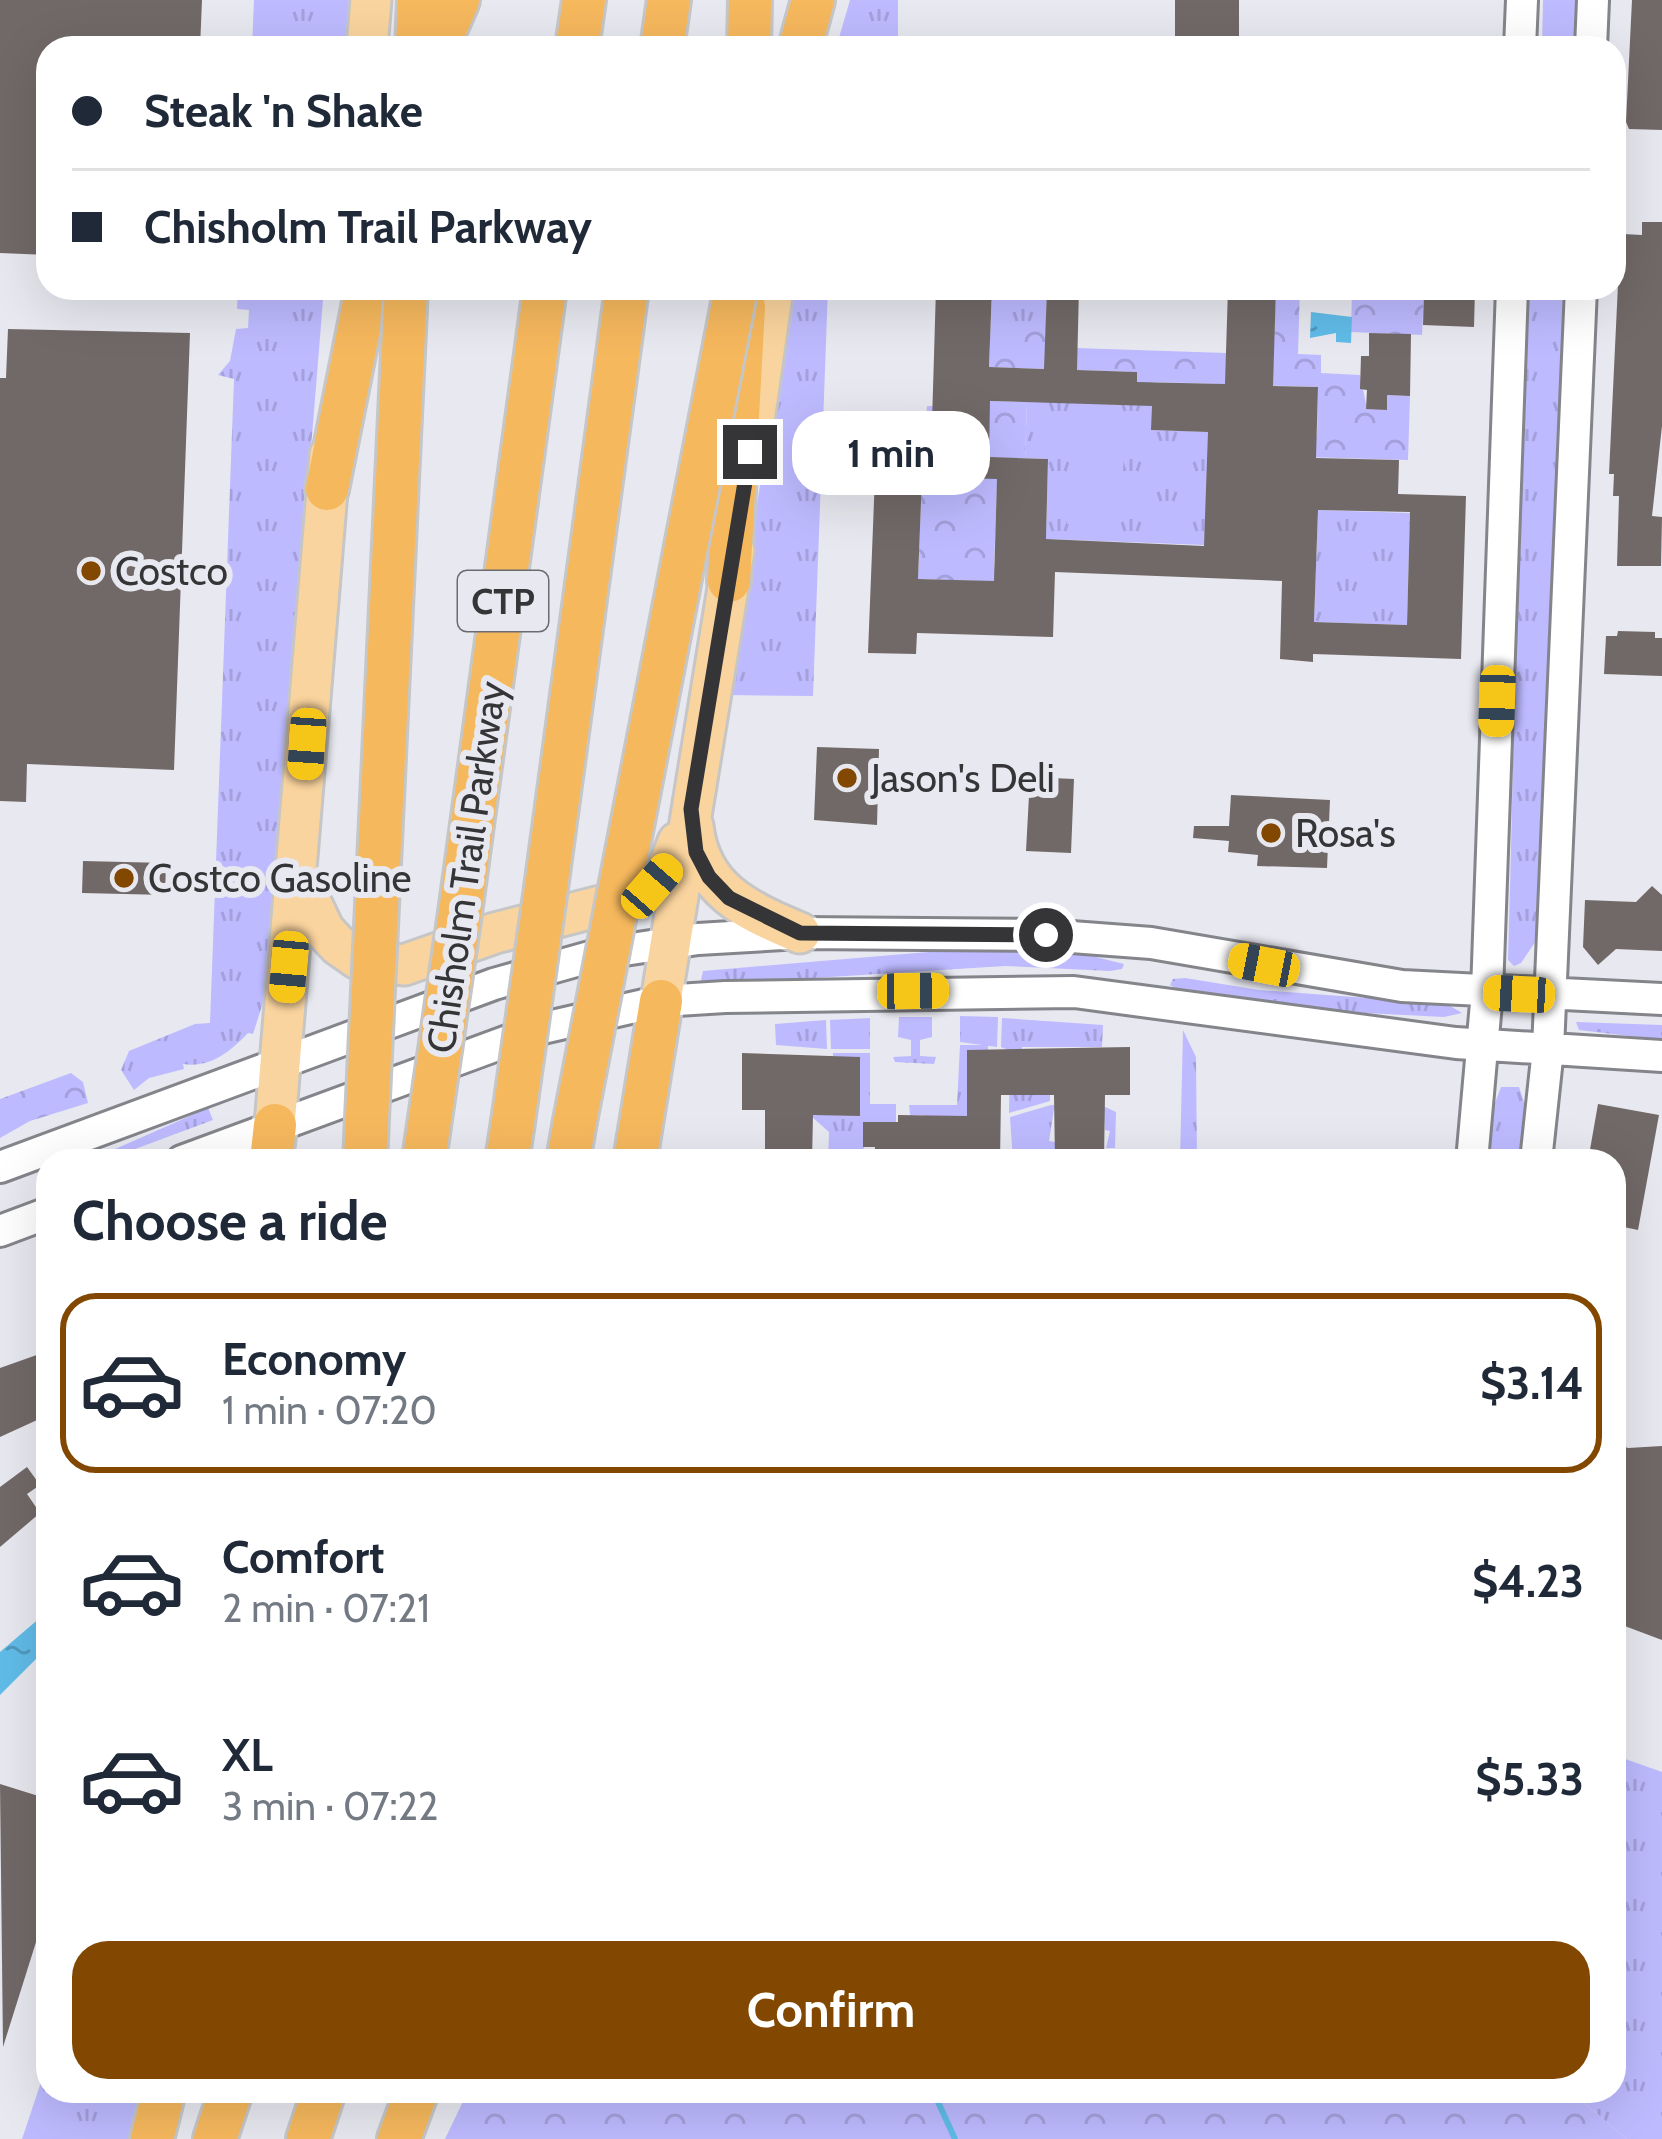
<!DOCTYPE html>
<meta charset="utf-8">
<style>
:root{--surface:#fff;--page:#f2f2f3;--text:#1f2937;--muted:#747a83;--line:#e0e1e3;--accent:#824700}
body{margin:0;font-family:Cabin,sans-serif;background:var(--page);color:var(--text);height:100vh;display:flex;flex-direction:column;font-size:45px;white-space:nowrap}
*{box-sizing:border-box;margin:0}
p{font-size:39px;color:var(--muted)}
.icon{flex:none;width:66px;height:66px;fill:none;stroke:currentColor;stroke-width:2;stroke-linecap:round;stroke-linejoin:round}
.map{position:relative;flex:1;overflow:hidden}
.details{position:absolute;left:36px;top:1149px;width:1590px;height:954px;display:flex;flex-direction:column;background:var(--surface);border-radius:36px;box-shadow:0 12px 48px #0002}
.details>*{flex:none}
.hud{position:absolute;left:36px;top:36px;width:1590px;height:264px;border-radius:36px;box-shadow:0 12px 48px #0002;display:grid;align-content:center;height:264px;padding:0 36px;background:var(--surface)}
.end{position:absolute;width:54px;height:54px;margin:-27px;border:15px solid #353538;background:#fff;box-shadow:0 0 0 6px #fff}
.from{border-radius:50%}
.bubble{position:absolute;height:84px;border-radius:36px;background:var(--surface);box-shadow:0 12px 48px #0002;font-size:39px;font-weight:800;line-height:84px;text-align:center}
.car{position:absolute;width:36px;height:72px;margin:-36px -18px;border-radius:15px;box-shadow:0 0 9px 3px #0007;background:linear-gradient(#f5c518 24%,#345 0 40%,#f5c518 0 76%,#345 0 86%,#f5c518 0)}
.hud b{display:flex;align-items:center;gap:42px;height:114px;font-size:45px}
.hud b+b{border-top:3px solid var(--line)}
.hud i{width:30px;height:30px;background:var(--text)}
ul{padding:0;list-style:none}
li{display:flex;align-items:center;gap:36px;height:180px;margin:0 24px 18px;padding:0 12px;border:6px solid transparent;border-radius:36px}
li div{flex:1}
li b{display:block;font-size:45px}
li em{font-style:normal;font-weight:800}
li.active{border-color:var(--accent)}
li>.icon{width:108px;height:108px;stroke-width:1.5}
h2{padding:0 36px;font-size:54px;line-height:144px}
.primary-button{display:flex;gap:24px;margin-top:auto;padding:24px 36px}
.primary-button a{flex:1;height:138px;border-radius:36px;background:var(--accent);color:#fff;font-size:48px;font-weight:800;line-height:138px;text-align:center}
.map>svg:first-child{display:block}
.grass{fill:url(#grass-tufts)}
.forest{fill:url(#forest-crowns)}
.pitch{fill:#bdbaff}
.water{fill:url(#water-ripples)}
.lines{fill:none;stroke-linecap:round;stroke-linejoin:round}
.stream{stroke:#60bce8;stroke-width:6}
.building{fill:#716967;fill-rule:evenodd}
.minor-casing{stroke:#84848b;stroke-width:36}
.major-casing{stroke:#c6c6c7;stroke-width:45}
.highway-casing{stroke:#c6c6c7;stroke-width:48}
.minor{stroke:#fff;stroke-width:30}
.major{stroke:#fad49e;stroke-width:39}
.highway{stroke:#f6b85d;stroke-width:42}
.highway-bridge-casing{stroke:#c6c6c7;stroke-width:48;stroke-linecap:butt}
.highway-bridge{stroke:#f6b85d;stroke-width:42}
.route{stroke:#353538;stroke-width:15}
.poi-dot{fill:#824700;stroke:#e8e8f0;stroke-width:4.5}
.labels{text-anchor:middle;stroke-width:12;stroke-linejoin:round;paint-order:stroke}
.shield{fill:#e8e8f0;stroke:#6b6b6f;stroke-width:3}
.shield-label{font-size:36px;font-weight:bold;fill:#353538}
.poi-label{font-size:39px;fill:#353538;stroke:#e8e8f0;text-anchor:start}
.street-label{font-size:39px;fill:#353538;stroke:#e8e8f0}
</style>
<div class="map">
<svg width="1662" height="2139" viewBox="0 0 1662 2139">
<defs>
<pattern id="grass-tufts" width="24" height="20" patternUnits="userSpaceOnUse" patternTransform="scale(3)"><rect width="24" height="20" fill="#bdbaff"/><path d="M3 7l-1-3M5 7V3M7 7l1-3M15 17l-1-3M17 17v-4M19 17l1-3" fill="none" stroke="#a3a0db"/></pattern>
<pattern id="forest-crowns" width="20" height="18" patternUnits="userSpaceOnUse" patternTransform="scale(3)"><rect width="20" height="18" fill="#bdbaff"/><path d="M2 6a3 3 0 1 1 6 0M12 15a3 3 0 1 1 6 0" fill="none" stroke="#a3a0db"/></pattern>
<pattern id="water-ripples" width="26" height="14" patternUnits="userSpaceOnUse" patternTransform="scale(3)"><rect width="26" height="14" fill="#60bce8"/><path d="M2 4q2-2 4 0t4 0M15 11q2-2 4 0t4 0" fill="none" stroke="#509abd"/></pattern>
</defs>
<rect width="100%" height="100%" fill="#e8e8f0"/>
<path class="grass" d="M254,0H349L345,48H252Z
M850,0H898V48H836Z
M1543,0H1575L1577,48H1542Z
M238,288H324L267,990L253,1034L248,1033C228,1054 209,1068 183,1064L184,1069L149,1078L134,1090L121,1070L129,1051L195,1024L210,1023L234,379L218,375L230,361L236,329L248,328L249,310L237,309Z
M791,288H828L813,696L727,695Z
M992,288H1047L1045,347L990,346Z
M1524,288H1569L1540,935L1521,963L1514,966L1508,960C1515,736 1516,512 1524,288Z
M1153,395L1152,430L1305,435L1204,545L1046,539L1048,459L1025,458L1027,402Z
M1318,510L1410,513L1407,625L1314,622Z
M964,949L1084,954L1124,964L1122,969L1110,971L1005,966L700,985L703,971Z
M1185,978L1259,990L1447,1004L1462,1013L1444,1017L1365,1013L1183,992L1170,985L1173,979Z
M960,1016L998,1017L997,1047L960,1042Z
M899,1017H932V1037L920,1040V1056L936,1057L934,1064L895,1062L893,1057L911,1056V1040L898,1037Z
M870,1018V1049H831L830,1020Z
M1002,1018L1103,1025L1102,1047H1022V1095H1050V1101L1009,1113L1010,1051L1001,1047Z
M826,1020L827,1049L776,1045L775,1024Z
M1576,1022L1662,1025V1040L1579,1030Z
M1183,1030L1196,1057L1197,1161H1180Z
M960,1045H988V1050L967,1051V1161H943L924,1115H913L912,1131L909,1105H957Z
M833,1053H870V1104H896V1122L863,1123L864,1152L876,1161L853,1155L851,1161H828L829,1132L812,1117L776,1110L860,1115V1058L833,1057Z
M1501,1087H1519L1525,1105L1521,1161H1486L1490,1116Z
M1051,1105H1101L1116,1112L1115,1148H1106L1110,1131L1105,1130L1104,1109H1054L1049,1141L1055,1142V1161H1013L1010,1117Z
M208,1108L213,1120L103,1161H88Z
M1614,1755L1662,1772V2139H1627L1570,2091H1614Z
M48,2061V2091H149L137,2139H22Z"/>
<path class="forest" d="M1276,288H1300L1298,354L1321,355V373L1360,375L1367,409H1386L1387,395L1410,396L1408,460L1304,457L1317,434L1318,387L1154,382L1137,387V372L989,367L991,322L1046,324V347L1226,353L1273,365Z
M1352,288H1424L1422,335L1351,332Z
M988,401L1027,402L1025,458H998L994,567L1045,583L918,579L922,477L988,478L926,422L927,406L987,408Z
M71,1073L83,1082L88,1103L30,1121L0,1138V1099Z
M468,2091H1570L1627,2139H445Z"/>
<path class="pitch" d="M1071,416L1125,418L1121,526L1067,524Z"/>
<path class="water" d="M1311,312L1352,317L1351,343L1336,342V333L1310,338Z
M48,1611V1647L0,1695V1652Z"/>
<g class="lines">
<path class="stream" d="M933,2091L955,2139"/>
</g>
<path class="building" d="M0,0H202L200,48H48V255L0,253Z
M1175,0H1239V39H1175Z
M1632,0H1662V130L1629,129L1626,122Z
M1642,222H1662V426L1652,516L1662,517L1661,566H1617L1619,496H1613L1614,474H1609L1620,242L1623,234L1642,235Z
M936,288H992L989,367L1044,369L1047,288H1079L1077,370L1137,372V382L1225,384L1228,288H1276L1273,386L1318,387L1316,458L1399,460L1398,494L1466,496L1461,659L1313,654V662L1280,659L1282,581L1055,572L1053,637L917,633L916,654L868,653L875,476L867,475L869,420L932,422ZM990,401L1152,406L1151,430L1208,432L1204,546L1046,539L1048,459L989,457ZM922,477L997,479L994,581L918,579ZM1318,510L1410,512L1407,625L1314,622Z
M1424,288H1475L1474,327L1423,325Z
M8,329L190,333L174,770L27,764L26,802L0,801V378H6Z
M1369,333L1411,334L1410,396L1387,395V410L1366,409L1367,390L1360,389L1361,356H1369Z
M1618,631L1655,632V638H1662V676L1604,674L1606,636H1617Z
M817,747L879,749L877,825L814,820Z
M1030,777L1074,779L1071,853L1026,851Z
M1231,795L1330,800L1327,868L1257,866L1258,855L1228,852L1229,841L1193,838L1194,826H1229Z
M83,861L166,863L165,895L82,893Z
M1652,886L1662,895V951L1616,949L1598,965L1583,947L1585,900L1636,902Z
M1130,1047V1095H1105L1104,1161H1055L1054,1095H1001L1000,1161L875,1159V1147H863V1122H898V1115L967,1116V1050Z
M742,1053L860,1057V1116L813,1115L812,1161H765V1110H742Z
M1598,1104L1659,1115L1638,1230L1614,1225V1161H1588Z
M48,1351V1415L0,1437V1368Z
M1614,1443L1628,1448L1662,1446V1640L1614,1622Z
M27,1467L40,1485L27,1494L40,1513L0,1547V1487Z
M0,1784L48,1799V1904L3,2047Z"/>
<g class="lines">
<defs>
<path id="minor" d="M1520,48L1522,0
M1591,48L1593,0
M182,1161L543,1028L661,1001L725,997L1074,992L1456,1043L1662,1056
M1472,1161L1487,992L1512,288
M1536,1161L1548,1049L1581,288
M0,1167L494,984L604,953L698,939L800,933L1045,935L1151,943L1402,986L1662,999
M0,1231L48,1213"/>
<path id="major" d="M367,48L371,0
M754,421L773,288
M693,826C700,890 746,910 800,933
M299,877L324,930L338,945L358,959L404,965L495,933L632,898L669,865L678,842
M661,1001L734,551
M275,1125L330,455"/>
<path id="highway" d="M417,48L419,0
M437,48L458,0
M577,48L584,0
M662,48L669,0
M749,48L750,0
M800,48L813,0
M327,489L367,288
M729,581L744,307
M546,888L627,288
M460,913L545,288
M271,1161L275,1125
M507,1161L513,1122
M568,1161L575,1121
M635,1161L661,1001
M152,2139L164,2091
M215,2139L231,2091
M308,2139L324,2091
M399,2139L417,2091"/>
</defs>
<use href="#minor" class="minor-casing"/>
<use href="#major" class="major-casing"/>
<use href="#highway" class="highway-casing"/>
<use href="#minor" class="minor"/>
<use href="#major" class="major"/>
<use href="#highway" class="highway"/>
<defs>
<path id="highway-bridge" d="M575,1121L736,288
M513,1122L546,888
M425,1153L460,913
M365,1161L406,288"/>
</defs>
<use href="#highway-bridge" class="highway-bridge-casing"/>
<use href="#highway-bridge" class="highway-bridge"/>
</g>
<g class="lines">
<path class="route" d="M750,452L691,809L696,852L709,877L729,898L800,933L1046,935"/>
</g>
<g class="poi-dot">
<circle cx="91" cy="571" r="12"/>
<circle cx="847" cy="778" r="12"/>
<circle cx="1271" cy="833" r="12"/>
<circle cx="124" cy="878" r="12"/>
</g>
<g class="labels">
<rect class="shield" x="458" y="571" width="90" height="60" rx="9"/>
<g class="shield-label">
<text x="503" y="614">CTP</text>
</g>
<g class="poi-label">
<text x="115" y="585">Costco</text>
<text x="871" y="792">Jason's Deli</text>
<text x="1295" y="847">Rosa's</text>
<text x="148" y="892">Costco Gasoline</text>
</g>
<g class="street-label">
<text transform="translate(466 867) rotate(-82)" y="14">Chisholm Trail Parkway</text>
</g>
</g>
</svg>
<i class="end from" style="left:1046px;top:935px"></i>
<i class="end" style="left:750px;top:452px"></i>
<div class="bubble" style="left:792px;top:411px;width:198px">1 min</div>
<i class="car" style="left:1497px;top:701px;rotate:182deg"></i>
<i class="car" style="left:307px;top:744px;rotate:184deg"></i>
<i class="car" style="left:652px;top:886px;rotate:41deg"></i>
<i class="car" style="left:1264px;top:965px;rotate:281deg"></i>
<i class="car" style="left:289px;top:967px;rotate:185deg"></i>
<i class="car" style="left:913px;top:991px;rotate:89deg"></i>
<i class="car" style="left:1519px;top:994px;rotate:273deg"></i>
<div class="hud">
<b><i class="from"></i>Steak 'n Shake</b>
<b><i></i>Chisholm Trail Parkway</b>
</div>
<section class="details">
<h2>Choose a ride</h2>
<ul>
<li class="active"><svg class="icon" aria-label="car" viewBox="0 0 24 24"><path d="M5 17H2v-5l4-1 3-4h7l3 4 3 1v5h-3M9 17h6M6 11h13"/><circle cx="7" cy="17" r="2"/><circle cx="17" cy="17" r="2"/></svg><div><b>Economy</b><p>1 min · 07:20</p></div><em>$3.14</em></li>
<li><svg class="icon" aria-label="car" viewBox="0 0 24 24"><path d="M5 17H2v-5l4-1 3-4h7l3 4 3 1v5h-3M9 17h6M6 11h13"/><circle cx="7" cy="17" r="2"/><circle cx="17" cy="17" r="2"/></svg><div><b>Comfort</b><p>2 min · 07:21</p></div><em>$4.23</em></li>
<li><svg class="icon" aria-label="car" viewBox="0 0 24 24"><path d="M5 17H2v-5l4-1 3-4h7l3 4 3 1v5h-3M9 17h6M6 11h13"/><circle cx="7" cy="17" r="2"/><circle cx="17" cy="17" r="2"/></svg><div><b>XL</b><p>3 min · 07:22</p></div><em>$5.33</em></li>
</ul>
<div class="primary-button"><a>Confirm</a></div>
</section>
</div>
